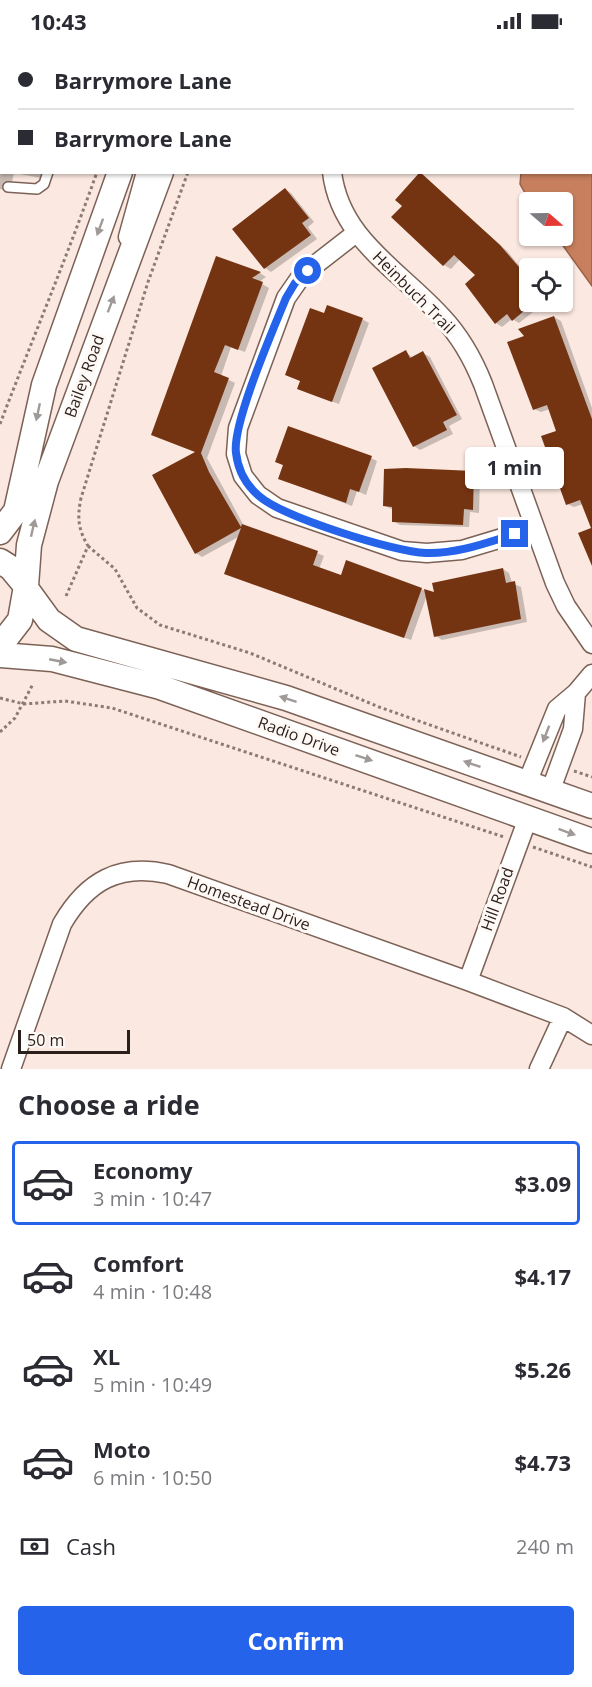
<!DOCTYPE html>
<meta charset="utf-8">
<style>
:root{--surface:#fff;--page:#f2f2f3;--text:#2b2b33;--muted:#7c7c81;--line:#e1e1e2;--accent:#2563eb}
body{margin:0;font-family:"Open Sans",sans-serif;background:var(--page);color:var(--text);height:100vh;display:flex;flex-direction:column;font-size:22px;white-space:nowrap}
*{box-sizing:border-box;margin:0}
p{font-size:20px;color:var(--muted)}
.icon{flex:none;width:33px;height:33px;fill:none;stroke:currentColor;stroke-width:2;stroke-linecap:round;stroke-linejoin:round}
.map{position:relative;height:1027px;overflow:hidden}
.drawer{display:flex;flex-direction:column;background:var(--surface);flex:1}
.drawer>*{flex:none}
.hud{position:absolute;left:0px;top:0px;width:592px;height:132px;box-shadow:0 2px 4px #0004;display:grid;align-content:center;height:132px;padding:0 18px;background:var(--surface)}
.needle{width:39px;rotate:110deg}
.buttons{position:absolute;left:519px;top:150px;display:grid;gap:12px}
.buttons a{display:grid;place-items:center;width:54px;height:54px;border-radius:6px;background:var(--surface);box-shadow:0 2px 4px #0004;font-size:30px}
.scale{position:absolute;left:18px;bottom:15px;width:112px;box-sizing:border-box;padding-left:6px;border:3px solid #2a1f1a;border-top:0;font-size:16px;line-height:21px;white-space:nowrap;color:#2a1f1a;-webkit-text-stroke:4px #fff9f6;paint-order:stroke}
.end{position:absolute;width:27px;height:27px;margin:-14px;border:8px solid #2563eb;background:#fff;box-shadow:0 0 0 3px #fff}
.from{border-radius:50%}
.bubble{position:absolute;height:42px;border-radius:6px;background:var(--surface);box-shadow:0 2px 4px #0004;font-size:20px;font-weight:700;line-height:42px;text-align:center}
.hud b{display:flex;align-items:center;gap:21px;height:57px;font-size:22px}
.hud b+b{border-top:2px solid var(--line)}
.hud i{width:15px;height:15px;background:var(--text)}
ul{padding:0;list-style:none}
li{display:flex;align-items:center;gap:18px;height:84px;margin:0 12px 9px;padding:0 6px;border:3px solid transparent;border-radius:6px}
li div{flex:1}
li b{display:block;font-size:22px}
li em{font-style:normal;font-weight:700}
li.selected{border-color:var(--accent)}
li>.icon{width:54px;height:54px;stroke-width:1.5}
h2{padding:0 18px;font-size:27px;line-height:72px}
.pay{display:flex;align-items:center;gap:15px;height:66px;padding:0 18px;font-size:22px}
.pay p{margin-inline-start:auto}
.primary-button{display:flex;gap:12px;margin-top:auto;padding:12px 18px}
.primary-button a{flex:1;height:69px;border-radius:6px;background:var(--accent);color:#fff;font-size:24px;font-weight:700;line-height:69px;text-align:center}
.status{display:flex;justify-content:space-between;align-items:center;height:42px;padding:0 30px;background:var(--surface);direction:ltr}
.status svg{height:16px;fill:currentColor}
.map>svg:first-child{display:block}
.water{fill:#c77f5d;stroke:#986249;stroke-width:1.5}
.shadow{fill:#0003}
.building{fill:#753411}
.lines{fill:none;stroke-linecap:round;stroke-linejoin:round}
.service-casing{stroke:#7c6256;stroke-width:12}
.minor-casing{stroke:#7c6256;stroke-width:21}
.secondary-casing{stroke:#7c6256;stroke-width:27}
.path{stroke:#8a7b74;stroke-width:3;stroke-dasharray:3 3;stroke-linecap:butt}
.service{stroke:#fff;stroke-width:9}
.minor{stroke:#fff;stroke-width:18}
.secondary{stroke:#fff;stroke-width:24}
.oneway{fill:#9f9a98}
.route{stroke:#2563eb;stroke-width:8}
.labels{text-anchor:middle;stroke-width:6;stroke-linejoin:round;paint-order:stroke}
.street-label{font-size:16px;fill:#2a1f1a;stroke:#fff9f6}
</style>
<div class="status"><b>10:43</b><svg viewBox="0 0 49 12"><path d="M0 12V9h3v3zM5 12V6h3v6zM10 12V3h3v9zM15 12V0h3v12zM26 1h20v11H26zM47 4h2v5h-2z"/></svg></div>
<div class="map">
<svg width="592" height="1027" viewBox="0 0 592 1027">
<rect width="100%" height="100%" fill="#fbe8e0"/>
<path class="water" d="M592,115V244L556,194H562V160H530L520,142L521,131L591,130Z"/>
<path class="shadow" d="M592,45V78H591V45Z
M0,112L2,130H43L41,136L14,131L12,140L5,143L4,148L0,147Z
M421,132L507,209L530,237V260H546L519,281L512,277L502,285L496,281L477,233L460,217L451,227L444,223L393,175L404,163Z
M285,147L291,151L314,180L308,185L317,197L271,230L265,226Z
M217,216L260,231L266,235L259,240L269,246L245,310L231,305L221,334L235,341L207,416L244,484L317,511L324,514L319,527L342,535L421,547L436,553L503,527L509,531L512,541L521,545L527,580L442,598L436,594L427,553L411,598L226,532L240,494L202,515L196,511L197,410L153,393Z
M325,273L362,277L369,281L339,362L305,350L301,339L287,333Z
M554,275L561,279L592,366V485L583,462L574,465L567,462L557,390L550,367L541,370L534,367L526,294Z
M406,310L413,316L423,311L430,315L462,377L449,384L453,392L420,408L414,404Z
M371,416L377,419L366,453L357,449L352,464L280,437L284,424L277,420Z
M473,431L480,435L479,471L470,470L469,485L400,483L393,479L394,468L385,464Z"/>
<path class="building" d="M420,130L500,203L530,238V264L512,279L507,272L495,282L465,242L475,233L454,213L443,224L391,175L402,164L395,158Z
M285,146L309,176L302,181L311,193L264,227L232,187Z
M216,214L261,230L252,236L263,240L238,308L225,303L214,330L229,336L201,411L209,430L241,485L242,482L318,509L313,523L341,533L346,518L422,546L404,596L224,532L241,486L195,512L152,433L195,410L151,393Z
M327,263L363,276L332,360L297,347L300,339L285,333L310,266L324,271Z
M554,274L592,377V524L578,491L591,486L580,458L566,463L541,394L556,389L547,363L533,368L507,300L524,294L518,287Z
M406,308L410,316L423,309L457,373L443,380L447,388L413,405L372,326Z
M288,384L372,414L359,450L350,447L346,461L278,437L283,423L275,420Z
M406,426L474,429L473,468L464,467L463,483L392,480V465L383,464L384,427Z
M503,526L506,541L515,539L521,577L434,595L424,547L434,550L432,541Z"/>
<g class="lines">
<defs>
<path id="service" d="M8,145L37,147L44,142L48,130"/>
<path id="minor" d="M271,0L277,2
M313,0L315,2
M450,2L464,0
M0,15H2
M332,130C340,198 401,229 442,275C460,294 473,317 483,342L555,541L566,564L592,602
M356,191L302,233L286,256L238,386L236,412L243,434L258,453L277,466L402,509L427,511L462,508L535,486
M128,195L146,130
M527,741L557,667L576,651L592,632
M550,750L573,687L576,651
M468,939L528,776
M11,1027L62,882C87,839 119,821 168,832L468,939L563,975L592,993
M539,1027L563,975"/>
<path id="secondary" d="M167,2V0
M210,2V0
M0,490L16,469L44,343L120,130
M0,519L11,526L26,544L20,578L0,604
M26,544L29,503L46,439L161,130
M25,545L49,578L76,597L286,656L592,764
M0,613L52,617L160,645L592,799"/>
</defs>
<use href="#service" class="service-casing"/>
<use href="#minor" class="minor-casing"/>
<use href="#secondary" class="secondary-casing"/>
<path class="path" d="M144,2L145,0
M236,2V0
M0,382C32,298 67,215 97,130
M88,504L115,527L137,566L160,583L250,611L379,665L521,715
M66,554L88,504C78,487 77,476 81,456L148,240L188,130
M0,656L24,662L65,659L112,666L504,795
M0,690L15,676L33,642
M574,729L592,735
M533,805L592,825"/>
<use href="#service" class="service"/>
<use href="#minor" class="minor"/>
<use href="#secondary" class="secondary"/>
</g>
<defs><path id="oneway-solid" d="M-6-.8H1V-3.2L6.5 0L1 3.2V.8H-6Z" transform="scale(1.5)"/></defs>
<g class="oneway">
<use href="#oneway-solid" transform="translate(100 185) rotate(110)"/>
<use href="#oneway-solid" transform="translate(111 262) rotate(-69)"/>
<use href="#oneway-solid" transform="translate(38 370) rotate(102)"/>
<use href="#oneway-solid" transform="translate(33 486) rotate(-77)"/>
<use href="#oneway-solid" transform="translate(58 619) rotate(11)"/>
<use href="#oneway-solid" transform="translate(288 657) rotate(-162)"/>
<use href="#oneway-solid" transform="translate(546 692) rotate(111)"/>
<use href="#oneway-solid" transform="translate(364 716) rotate(18)"/>
<use href="#oneway-solid" transform="translate(472 722) rotate(-161)"/>
<use href="#oneway-solid" transform="translate(567 790) rotate(20)"/>
</g>
<g class="lines">
<path class="route" d="M308,229L295,241L286,256C273,288 232,382 236,411C238,428 246,443 259,454C283,475 394,510 426,511C457,512 486,501 515,492"/>
</g>
<g class="labels">
<g class="street-label">
<text transform="translate(414 250) rotate(45)" y="6">Heinbuch Trail</text>
<text transform="translate(84 334) rotate(-70)" y="6">Bailey Road</text>
<text transform="translate(299 694) rotate(20)" y="6">Radio Drive</text>
<text transform="translate(497 857) rotate(-70)" y="6">Hill Road</text>
<text transform="translate(249 861) rotate(20)" y="6">Homestead Drive</text>
</g>
</g>
</svg>
<div class="buttons">
<a><svg class="needle" viewBox="-14 -14 28 28"><path d="M0-13l5 13h-10z" fill="#e53935"/><path d="M0 13l5-13h-10z" fill="#7c7c81"/></svg></a>
<a><svg class="icon" aria-label="locate" viewBox="0 0 24 24"><circle cx="12" cy="12" r="6"/><path d="M12 2v4M12 18v4M2 12h4M18 12h4"/></svg></a>
</div>
<div class="scale">50 m</div>
<i class="end from" style="left:308px;top:229px"></i>
<i class="end" style="left:515px;top:492px"></i>
<div class="bubble" style="left:465px;top:405px;width:99px">1 min</div>
<div class="hud">
<b><i class="from"></i>Barrymore Lane</b>
<b><i></i>Barrymore Lane</b>
</div>
</div>
<section class="drawer">
<h2>Choose a ride</h2>
<ul>
<li class="selected"><svg class="icon" aria-label="car" viewBox="0 0 24 24"><path d="M5 17H2v-5l4-1 3-4h7l3 4 3 1v5h-3M9 17h6M6 11h13"/><circle cx="7" cy="17" r="2"/><circle cx="17" cy="17" r="2"/></svg><div><b>Economy</b><p>3 min · 10:47</p></div><em>$3.09</em></li>
<li><svg class="icon" aria-label="car" viewBox="0 0 24 24"><path d="M5 17H2v-5l4-1 3-4h7l3 4 3 1v5h-3M9 17h6M6 11h13"/><circle cx="7" cy="17" r="2"/><circle cx="17" cy="17" r="2"/></svg><div><b>Comfort</b><p>4 min · 10:48</p></div><em>$4.17</em></li>
<li><svg class="icon" aria-label="car" viewBox="0 0 24 24"><path d="M5 17H2v-5l4-1 3-4h7l3 4 3 1v5h-3M9 17h6M6 11h13"/><circle cx="7" cy="17" r="2"/><circle cx="17" cy="17" r="2"/></svg><div><b>XL</b><p>5 min · 10:49</p></div><em>$5.26</em></li>
<li><svg class="icon" aria-label="car" viewBox="0 0 24 24"><path d="M5 17H2v-5l4-1 3-4h7l3 4 3 1v5h-3M9 17h6M6 11h13"/><circle cx="7" cy="17" r="2"/><circle cx="17" cy="17" r="2"/></svg><div><b>Moto</b><p>6 min · 10:50</p></div><em>$4.73</em></li>
</ul>
<div class="pay"><svg class="icon" aria-label="cash" viewBox="0 0 24 24"><path d="M3 7h18v10H3z"/><circle cx="12" cy="12" r="2"/></svg>Cash<p>240 m</p></div>
<div class="primary-button"><a>Confirm</a></div>
</section>
